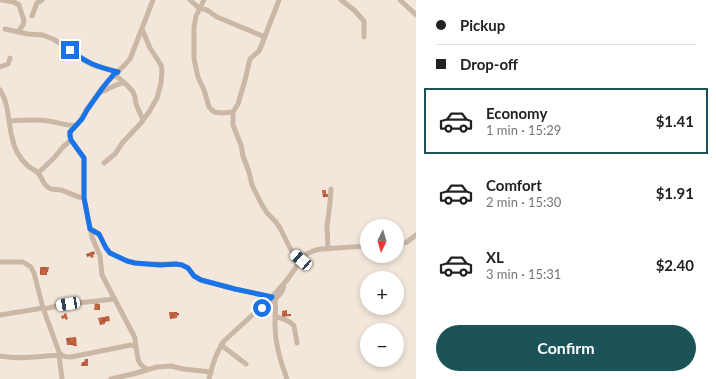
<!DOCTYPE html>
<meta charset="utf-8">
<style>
:root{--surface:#fff;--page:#f6f6f6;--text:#222;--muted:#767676;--line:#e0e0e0;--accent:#1c5358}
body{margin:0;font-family:Lato,sans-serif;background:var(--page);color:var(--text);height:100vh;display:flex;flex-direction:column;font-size:15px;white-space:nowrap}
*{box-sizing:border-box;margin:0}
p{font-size:13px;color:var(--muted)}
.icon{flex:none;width:22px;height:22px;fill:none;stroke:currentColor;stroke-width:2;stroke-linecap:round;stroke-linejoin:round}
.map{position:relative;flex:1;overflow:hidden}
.details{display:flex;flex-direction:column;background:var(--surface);width:300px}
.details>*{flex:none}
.hud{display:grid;align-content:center;height:88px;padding:0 20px;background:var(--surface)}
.needle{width:26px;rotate:185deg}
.fabs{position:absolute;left:360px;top:219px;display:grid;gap:8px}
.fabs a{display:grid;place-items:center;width:44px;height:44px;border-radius:50%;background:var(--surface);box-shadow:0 2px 6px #0003;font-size:20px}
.end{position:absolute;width:18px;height:18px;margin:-9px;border:5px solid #1a73e8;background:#fff;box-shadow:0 0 0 2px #fff}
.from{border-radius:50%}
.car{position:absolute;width:12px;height:24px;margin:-12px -6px;border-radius:5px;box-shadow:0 0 3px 1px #0007;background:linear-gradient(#fff 24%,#345 0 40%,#fff 0 76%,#345 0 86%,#fff 0)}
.hud b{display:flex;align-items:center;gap:14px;height:38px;font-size:15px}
.hud b+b{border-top:1px solid var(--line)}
.hud i{width:10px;height:10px;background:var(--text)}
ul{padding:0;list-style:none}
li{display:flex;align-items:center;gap:12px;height:66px;margin:0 8px 6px;padding:0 12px;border:2px solid transparent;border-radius:0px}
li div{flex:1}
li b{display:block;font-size:15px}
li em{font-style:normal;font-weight:700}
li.selected{border-color:var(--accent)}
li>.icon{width:36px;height:36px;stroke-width:1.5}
.primary-button{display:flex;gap:8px;margin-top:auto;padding:8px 20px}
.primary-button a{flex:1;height:46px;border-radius:24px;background:var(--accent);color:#fff;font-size:16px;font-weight:700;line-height:46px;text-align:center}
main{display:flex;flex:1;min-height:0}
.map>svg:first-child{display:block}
.building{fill:url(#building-cross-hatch)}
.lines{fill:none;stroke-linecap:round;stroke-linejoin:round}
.street{stroke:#cab7a6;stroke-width:5}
.route{stroke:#1a73e8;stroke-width:5}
</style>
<main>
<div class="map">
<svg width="416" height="379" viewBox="0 0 416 379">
<defs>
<pattern id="building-cross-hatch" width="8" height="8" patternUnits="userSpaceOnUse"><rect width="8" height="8" fill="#c76543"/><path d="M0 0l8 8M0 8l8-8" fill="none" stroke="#a25338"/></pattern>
</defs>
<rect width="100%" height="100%" fill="#f2e7da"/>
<path class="building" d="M322,190H326V194H330V197H323Z
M94,251L95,254L93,255L94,257L91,258L90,256L87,257L86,254Z
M40,267H49L48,272H47V275H40Z
M95,303L100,304V310H94Z
M287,310V314H291V316L282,317V311Z
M169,312H177V313H179V315L177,316V318L170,319Z
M66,313L68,319L66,320L65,318L62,319L61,316L64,315V314Z
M109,316L110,321L105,322V324L100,325L98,318Z
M76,337L77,346H73V345H67L66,338Z
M85,359H88V366H81L82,362H84Z"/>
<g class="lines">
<path class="street" d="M2,0L14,2L19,5L24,21L23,25L18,32
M190,0L200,9
M204,0L196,16L194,27V59L198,77L204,90L209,107L214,112L221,113L233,112
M279,0L262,44L259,51L250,59L245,80L238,104L233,112V125L241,145L243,156L249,172L252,185L262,205L267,213L275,221L280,228L291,250L301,260
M341,0L354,10L364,21V37
M400,0L416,15
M200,8L207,10L217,17L265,37
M32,16L37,3L42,0
M5,29L28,34L43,35L53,39L63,45L85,61L93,65L118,72
M142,29L150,48L161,65L162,70L161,83L157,98L149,112L143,120
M0,67L8,64L10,58
M0,90C9,103 8,123 12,137C14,148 20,159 28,166C31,169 36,170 38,173C42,177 43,185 49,188C52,190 57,189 61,190C69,192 75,197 84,198
M100,92C108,90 115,84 123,83
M10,121C23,120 36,119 48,121C58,122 67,127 77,125C81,120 84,114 87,109C93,101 98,93 104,86C112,76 122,69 130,59L153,0
M77,125L70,132V136L71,140L84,158V198L92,237L100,256L102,275L133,334L135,338L136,347
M104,163L115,154L123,142L142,122L143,120L136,104L135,97L133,92L127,85L114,74
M38,173L54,158L63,147L71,140
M90,229L99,234L106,248L110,253L127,261L135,263L145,264H176L182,265L188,268L194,276L201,280L235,289L272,297
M397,245L407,242L416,235
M328,249L327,226L330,203L331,189
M0,262H23L31,267L34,273L43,308L59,352C62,357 66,357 71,357L131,345L136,347C138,358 137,365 148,369
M275,300C276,308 275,316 275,325C275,344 280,361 287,379
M273,301C279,296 284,291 284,283
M43,309L68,304L115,299
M0,315L43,308
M275,316C282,319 290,320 294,326L297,343
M221,345L246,364
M59,355L62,379
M0,356C20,360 41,356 61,355
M111,379L133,374L157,367L171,366L183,369L211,372
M209,379C212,365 216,353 224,341L272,297L287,280L304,256C309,252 314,250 321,249L367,246"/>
</g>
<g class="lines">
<path class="route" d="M70,50C87,63 97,67 118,72L114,74L104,86L87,110L82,119L70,132V136L71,140L84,158V198L90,229L99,234L106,248L110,253L127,261L135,263L160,265L176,264L182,265L188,268L194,276L201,280L235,289L272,297L258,310L262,308"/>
</g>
</svg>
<div class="fabs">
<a><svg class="needle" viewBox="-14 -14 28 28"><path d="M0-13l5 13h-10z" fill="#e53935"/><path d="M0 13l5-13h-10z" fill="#767676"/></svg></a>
<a>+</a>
<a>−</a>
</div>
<i class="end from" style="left:262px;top:308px"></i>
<i class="end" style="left:70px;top:50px"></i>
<i class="car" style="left:301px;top:260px;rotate:311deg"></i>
<i class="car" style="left:68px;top:304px;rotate:261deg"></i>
</div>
<section class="details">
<div class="hud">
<b><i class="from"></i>Pickup</b>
<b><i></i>Drop-off</b>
</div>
<ul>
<li class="selected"><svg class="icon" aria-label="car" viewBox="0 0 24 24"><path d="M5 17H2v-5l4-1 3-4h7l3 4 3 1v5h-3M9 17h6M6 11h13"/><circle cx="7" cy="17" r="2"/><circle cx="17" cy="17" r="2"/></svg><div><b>Economy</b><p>1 min · 15:29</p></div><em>$1.41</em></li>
<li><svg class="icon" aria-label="car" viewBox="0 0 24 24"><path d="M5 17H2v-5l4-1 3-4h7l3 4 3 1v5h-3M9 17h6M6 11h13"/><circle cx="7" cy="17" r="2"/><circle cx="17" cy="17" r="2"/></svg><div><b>Comfort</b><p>2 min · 15:30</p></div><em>$1.91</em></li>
<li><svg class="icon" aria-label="car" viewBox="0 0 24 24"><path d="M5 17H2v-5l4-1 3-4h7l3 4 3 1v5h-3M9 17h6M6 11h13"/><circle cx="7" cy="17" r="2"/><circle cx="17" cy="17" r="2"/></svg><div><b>XL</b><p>3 min · 15:31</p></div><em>$2.40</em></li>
</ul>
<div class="primary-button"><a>Confirm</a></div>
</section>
</main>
